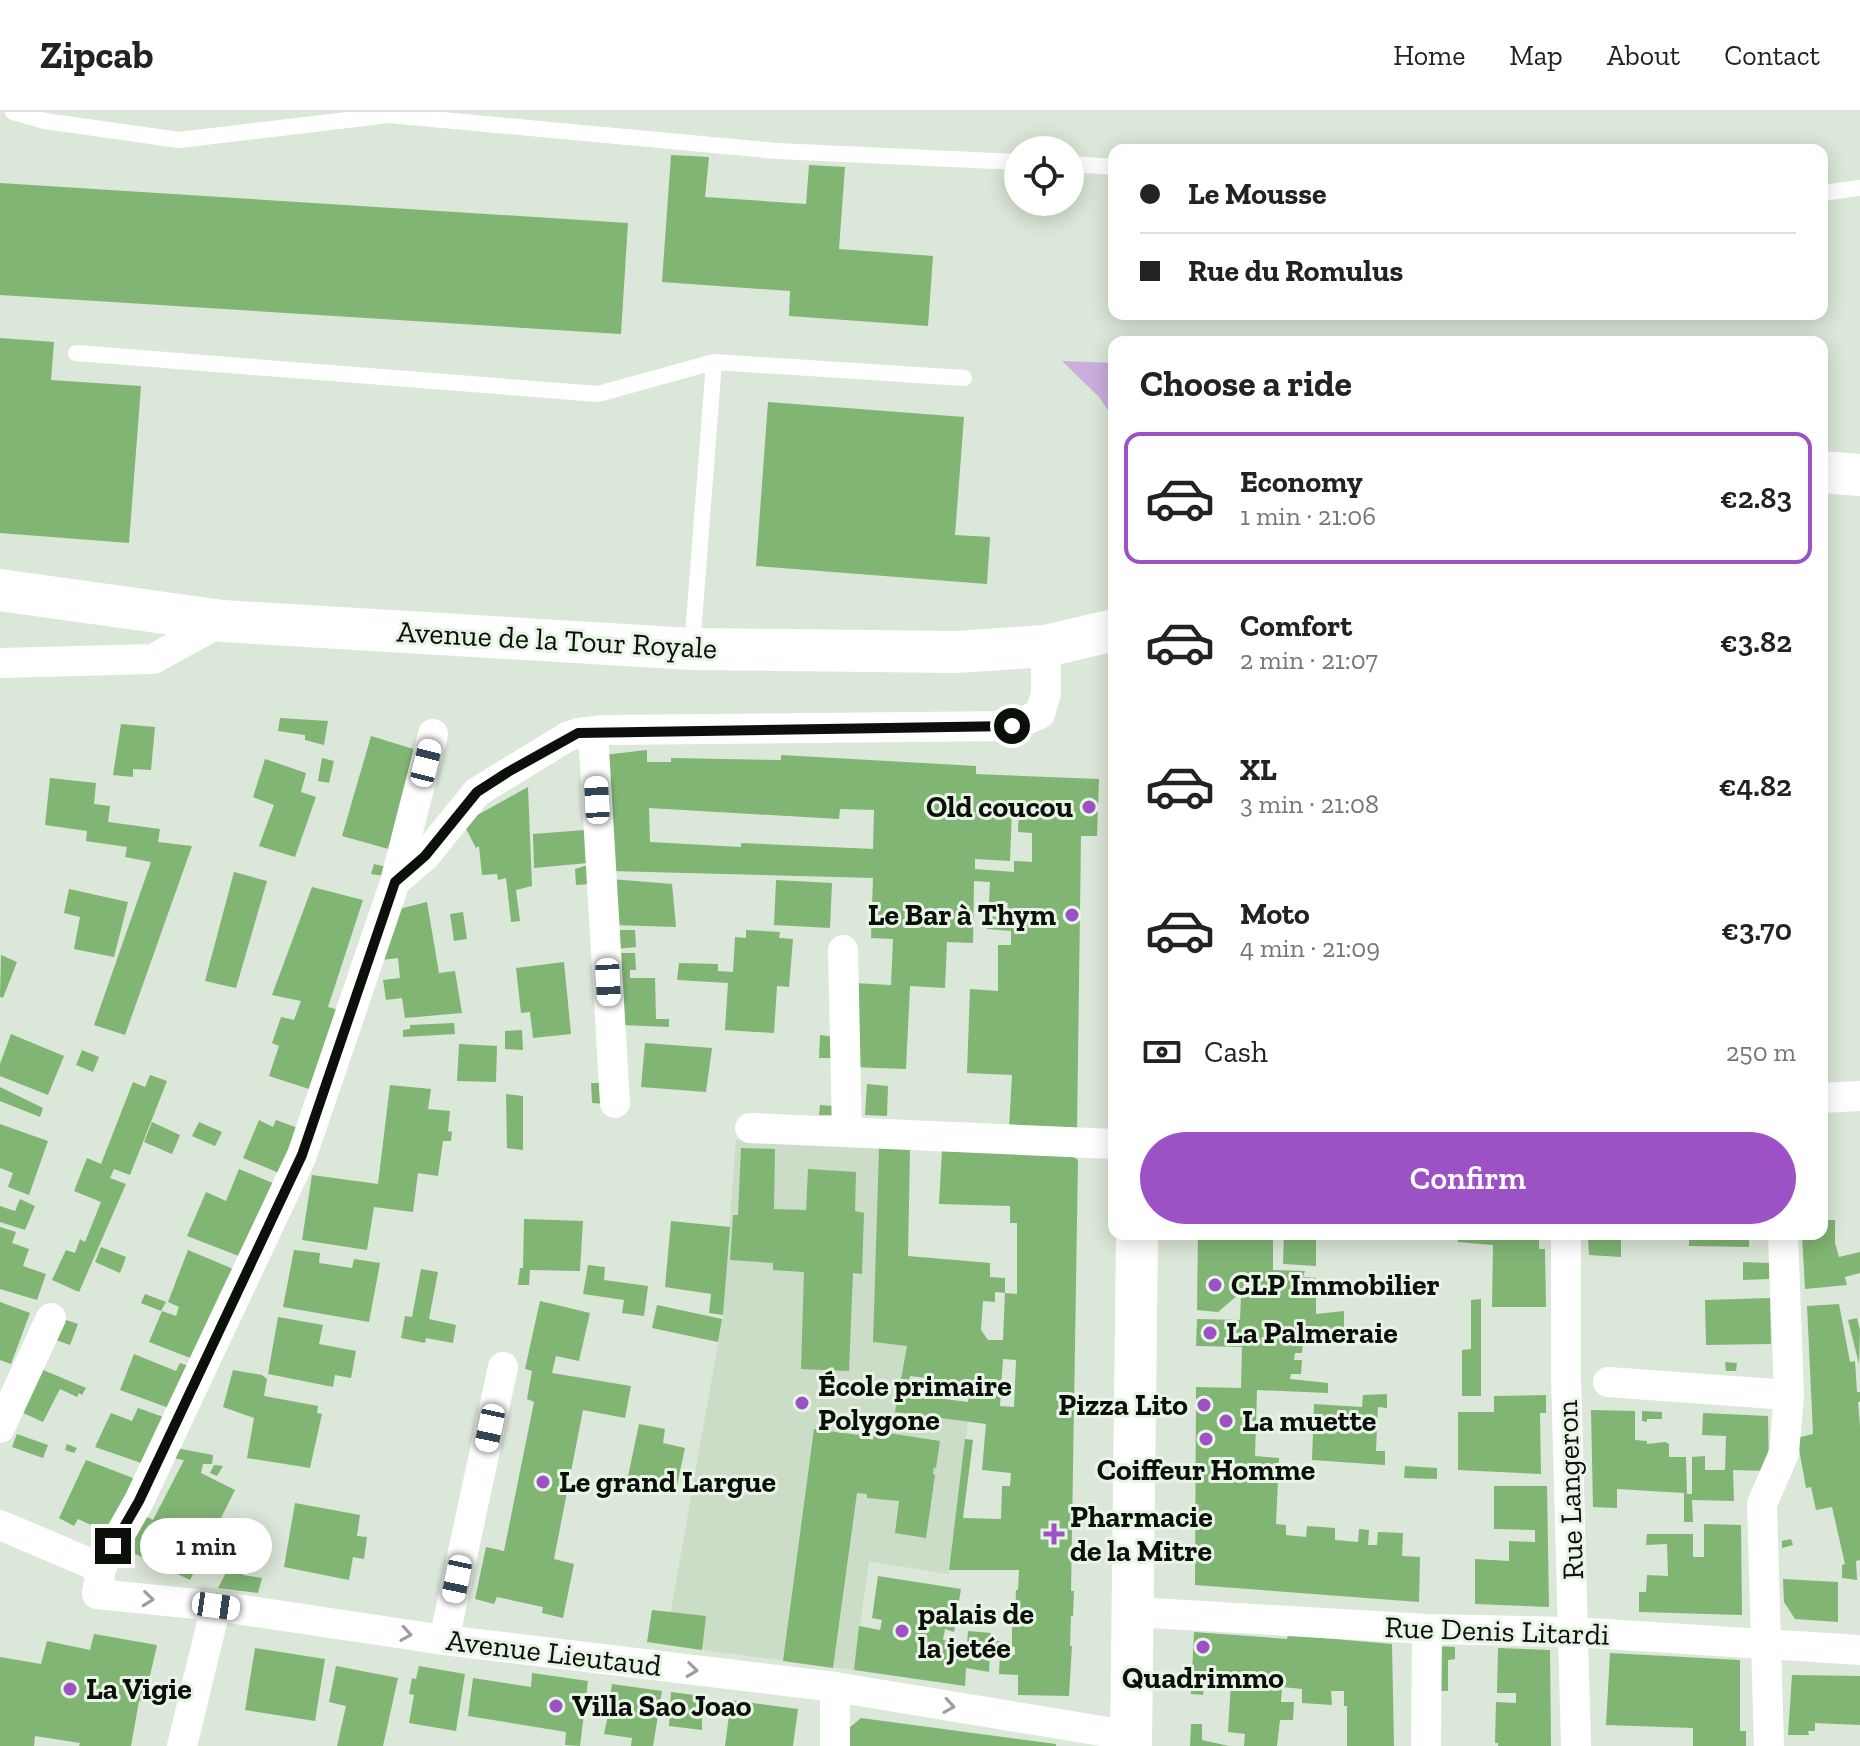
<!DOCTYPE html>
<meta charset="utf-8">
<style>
:root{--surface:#fff;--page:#f2f2f2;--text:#222;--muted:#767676;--line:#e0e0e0;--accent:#9c52c5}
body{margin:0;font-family:"Zilla Slab",serif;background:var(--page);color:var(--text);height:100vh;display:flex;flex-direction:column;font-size:30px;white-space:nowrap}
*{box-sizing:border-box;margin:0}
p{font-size:26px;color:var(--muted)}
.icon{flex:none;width:44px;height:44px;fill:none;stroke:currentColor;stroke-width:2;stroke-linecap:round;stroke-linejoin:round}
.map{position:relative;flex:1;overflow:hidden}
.drawer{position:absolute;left:1108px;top:224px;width:720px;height:904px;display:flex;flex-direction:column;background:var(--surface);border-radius:16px;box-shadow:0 4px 20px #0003}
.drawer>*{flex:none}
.banner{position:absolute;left:1108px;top:32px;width:720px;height:176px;border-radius:16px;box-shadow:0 4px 20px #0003;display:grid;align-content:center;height:176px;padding:0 32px;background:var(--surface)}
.buttons{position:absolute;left:1004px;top:24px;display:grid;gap:16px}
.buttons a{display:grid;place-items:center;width:80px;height:80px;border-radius:50%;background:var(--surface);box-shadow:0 4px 20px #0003;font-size:40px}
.end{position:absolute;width:36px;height:36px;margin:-18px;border:10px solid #0c100b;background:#fff;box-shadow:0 0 0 4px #fff}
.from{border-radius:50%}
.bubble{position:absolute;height:56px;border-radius:28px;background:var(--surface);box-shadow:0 4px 20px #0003;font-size:26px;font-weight:600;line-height:56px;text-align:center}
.car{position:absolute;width:24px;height:48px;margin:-24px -12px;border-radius:10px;box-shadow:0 0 6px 2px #0007;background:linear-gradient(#fff 24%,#345 0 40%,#fff 0 76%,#345 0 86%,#fff 0)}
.banner b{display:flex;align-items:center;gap:28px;height:76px;font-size:30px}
.banner b+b{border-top:2px solid var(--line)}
.banner i{width:20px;height:20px;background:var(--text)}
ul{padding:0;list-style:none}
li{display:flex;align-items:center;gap:24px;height:132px;margin:0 16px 12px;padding:0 16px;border:4px solid transparent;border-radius:16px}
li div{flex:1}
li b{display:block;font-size:30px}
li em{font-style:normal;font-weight:600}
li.active{border-color:var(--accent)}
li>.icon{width:72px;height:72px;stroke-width:1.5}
h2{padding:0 32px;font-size:36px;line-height:96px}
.pay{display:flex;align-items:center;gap:20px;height:88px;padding:0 32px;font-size:30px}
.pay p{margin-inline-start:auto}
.cta{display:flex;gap:16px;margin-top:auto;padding:16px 32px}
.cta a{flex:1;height:92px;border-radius:48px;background:var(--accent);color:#fff;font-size:32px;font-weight:600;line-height:92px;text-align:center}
header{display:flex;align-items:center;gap:48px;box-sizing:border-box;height:112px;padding:0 40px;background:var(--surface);border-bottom:2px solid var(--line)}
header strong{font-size:38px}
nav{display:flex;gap:44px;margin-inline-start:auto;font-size:28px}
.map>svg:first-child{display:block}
.built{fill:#cbdcc7}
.green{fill:#cbaede}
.building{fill:#81b574;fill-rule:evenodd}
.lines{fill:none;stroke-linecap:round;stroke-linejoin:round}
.lane{stroke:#fff;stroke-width:16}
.street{stroke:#fff;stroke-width:30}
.secondary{stroke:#fff;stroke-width:42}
.oneway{stroke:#9e9f9d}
.route{stroke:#0c100b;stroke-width:10}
.poi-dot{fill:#9c52c5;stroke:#e8f4e5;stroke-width:3}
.labels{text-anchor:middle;stroke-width:6;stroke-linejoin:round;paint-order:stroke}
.street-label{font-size:30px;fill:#0c100b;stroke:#e8f4e5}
.poi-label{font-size:30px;font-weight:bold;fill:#0c100b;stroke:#e8f4e5;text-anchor:start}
</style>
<header>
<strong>Zipcab</strong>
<nav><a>Home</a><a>Map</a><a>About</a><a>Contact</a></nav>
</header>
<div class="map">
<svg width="1860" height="1634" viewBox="0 0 1860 1634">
<rect width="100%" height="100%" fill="#dbe7d8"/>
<path class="built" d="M736,1027L879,1035L873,1230L907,1234L896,1299L968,1310L948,1462L869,1449L854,1558L665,1533L723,1203Z"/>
<path class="green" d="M1062,249L1114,251V308L1100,286Z"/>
<path class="building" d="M671,43L709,45L705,85L806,92L809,53L845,55L839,137L933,144L928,214L789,204L790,179L662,170Z
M0,71L628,111L621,222L0,183Z
M0,226L54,230L51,268L141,274L129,431L0,421Z
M768,290L964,305L955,423L990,425L987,472L756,454Z
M280,606L328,609L324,633L305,628V623L278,619Z
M121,612L155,615L151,658L133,657V665L113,663Z
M371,624L420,639L392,738L342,724Z
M647,638V650H671V646L781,648V643L976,654V662L1099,667L1097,724H1081L1077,1020L1009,1017L1012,963L967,961L970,877L998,879V833H1011V819L987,817L988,804L999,805V798L1007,799L1008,791L989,790L990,770L974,769L973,831L947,830L945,876L910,874L906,957L851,955L854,871L891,873L893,827L871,826L873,766L610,759L603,643ZM649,696L839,707L840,697L874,698L873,737L741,731V735L650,730ZM1012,696H1019L1018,720L1032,721V750L1014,749V760L975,757V747L1010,749Z
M322,646L334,649L329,671L318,669Z
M265,647L306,661L301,680L316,685L295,745L259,734L274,693L253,685Z
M50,666L96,671L94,692L110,694L108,710L160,717L158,730L192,734L125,923L94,913L151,750L125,745L127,735L86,729L87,719L45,713Z
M528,675L532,774L516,778L520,809L511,810L506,766L498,768L497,762L482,763L479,734L476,736L463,711Z
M585,718L588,751L534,756L533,722Z
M374,752L387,755L385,764L371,762Z
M588,753L589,772L576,773L575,757Z
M234,760L267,769L236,876L205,869Z
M611,767L672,772L676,815L614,813Z
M776,768L832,771L830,816L774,813Z
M312,775L363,788L328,895L339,898L309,977L269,964L279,934L272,931L281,905L294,908L301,889L272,883Z
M69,777L128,790L114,845L74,837L80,805L64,801Z
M427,790L439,861L455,859L462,901L405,906L402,886L386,888L383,868L400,866L398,846L374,849L391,799Z
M463,800L467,827L454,829L450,802Z
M614,818H635L636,835L616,837Z
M746,818L780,820L779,826L793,827L789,875L777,874L774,921L725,918L728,871L677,868L679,851L718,852V859L733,860L735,825L746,826Z
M616,841H635L636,858H630V866H655L656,907H669V915L622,913Z
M1,843L17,850L3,886L0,885Z
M564,850L571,922L533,926L530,900L521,901L516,856Z
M454,911L455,922L403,925V918L410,917V913Z
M522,918L523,938L505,937V919Z
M11,922L64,944L48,983L0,964V952Z
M820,923L836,925L835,946H819Z
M645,931L712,936L706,980L641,975Z
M459,932L497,934L496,970L457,969Z
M82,938L99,945L93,960L76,953Z
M150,963L167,969L130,1063L114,1057L110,1066L126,1072L79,1180L52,1168L66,1138L75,1141L80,1127L85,1130L101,1090L74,1079L87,1046L101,1052L133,970L145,975Z
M591,971H604L606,992L592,991Z
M867,972L888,974L887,1004L865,1003Z
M390,973L431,977L428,997L450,999L448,1019L452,1020L451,1029H443L438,1064L418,1061L413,1100L374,1095L367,1138L302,1128L312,1063L378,1072Z
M0,975L43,996L40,1005L0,989Z
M506,982L523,984V1038L507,1036Z
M820,993L833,994L832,1003H819Z
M259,1008L273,1015L276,1008L298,1016L279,1061L243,1046Z
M152,1010L180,1023L172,1042L144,1030Z
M199,1010L222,1020L215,1034L192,1024Z
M0,1012L48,1029L29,1083L8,1075L13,1061L0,1056Z
M879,1035L910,1037L908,1144L990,1151V1165L1005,1166V1181L995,1180V1190L983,1189L981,1218L988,1228H1003L1005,1181L1017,1182V1111H1010V1094L939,1092L942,1038L1067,1040L1078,1048L1071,1479H1074L1073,1504H1071L1070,1534H1072L1069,1584L1018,1583V1563L999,1562L1000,1542L990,1541L989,1560L966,1556L965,1574L854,1558L859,1514L880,1518L882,1508L872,1506L878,1464L961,1477L954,1520L945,1517L943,1528L967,1532L968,1519L991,1521L990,1528L1009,1530L1008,1543H1015V1535H1012V1507H1015L1016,1478H1018L1019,1458H949L965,1327L973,1328L963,1406L1001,1407L1002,1374H1010L1011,1361L982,1358L986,1312L895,1300L907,1234L873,1230ZM1003,1247L1016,1248L1014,1295L1000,1294ZM910,1264L972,1272L968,1290L906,1282Z
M741,1036L775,1037L774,1097L806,1098L808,1057L856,1060L855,1099L864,1101L862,1162L853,1161L849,1259L801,1257L804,1160L773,1158V1151L730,1148L733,1103H738Z
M239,1057L275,1072L244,1146L187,1124L206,1080L226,1089Z
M20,1087L35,1094L25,1118L0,1110V1094L15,1099Z
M524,1107L583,1109L580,1159L530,1158L529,1173H518L520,1156H523Z
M1822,1108H1835V1131L1839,1145L1860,1140V1161L1845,1165L1847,1173L1805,1177L1802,1122H1822Z
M671,1109L730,1115L723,1203L709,1201L711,1182L665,1175Z
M0,1115L16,1120L12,1131L29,1137L23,1154L46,1162L37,1188L0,1177Z
M1198,1122H1273V1158L1305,1159L1303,1165L1316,1166V1202L1344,1199V1231L1303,1229L1302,1241H1295L1294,1248H1302L1301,1262H1291L1290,1267L1328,1271V1281L1257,1278L1255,1344L1279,1346L1276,1412L1286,1413V1423L1306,1425L1307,1414L1335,1416V1428L1358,1430L1359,1417L1369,1418L1368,1433H1377L1378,1420L1403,1421L1402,1444L1420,1445L1419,1490L1195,1473L1196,1275L1241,1276L1242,1235L1196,1234L1197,1207L1240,1208L1241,1183H1238L1218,1200L1197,1198Z
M1284,1122L1316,1123V1154L1283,1152Z
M1458,1122H1539V1137H1545L1546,1195H1492L1493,1133L1458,1130Z
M1689,1122H1749V1135L1689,1134Z
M1588,1126L1621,1127V1145L1589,1143Z
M101,1135L126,1145L120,1161L95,1150Z
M188,1138L238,1159L198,1249L149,1230L162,1199L176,1204L179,1195L168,1190Z
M294,1138L320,1141L319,1151L352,1156L354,1147L380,1151L369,1210L283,1195Z
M1743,1150L1769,1151V1167L1743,1168Z
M588,1153L605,1155L604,1168L648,1174L644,1204L622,1201L624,1188L583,1182Z
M421,1157L438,1160L429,1207L456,1213L453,1231L426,1226L425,1231L401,1226L405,1204L412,1205Z
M145,1182L166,1190L161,1199L141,1191Z
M1770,1186L1771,1232L1706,1233L1705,1188Z
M1481,1187V1284H1462V1238L1471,1237V1188Z
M540,1189L590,1201L579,1249L556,1244L552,1261L631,1274L625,1306L583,1298L554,1447L574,1452L563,1506L542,1501L543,1495L497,1485L494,1492L475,1487L486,1435L504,1439L534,1290L527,1287L532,1259L525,1257Z
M0,1190L30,1201L11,1252L0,1248Z
M1839,1192L1850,1250L1855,1249L1857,1280H1860V1290H1858L1860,1314V1448L1856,1449L1857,1468L1842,1466V1453L1845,1452L1832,1395L1816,1398L1811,1375L1806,1376L1797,1326L1813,1322L1807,1194Z
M657,1193L722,1207L718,1230L652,1216Z
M278,1205L323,1213L319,1232L356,1239L351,1266L335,1263L333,1275L268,1262Z
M1857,1206L1860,1218L1859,1252L1848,1208Z
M66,1208L78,1212L70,1233L56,1228Z
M134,1242L176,1259L180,1251L194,1256L174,1298L120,1278Z
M1725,1250L1737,1251L1736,1259H1726Z
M41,1257L86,1276L82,1283L79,1281L77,1285L60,1277L43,1310L21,1300Z
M233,1258L262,1263L267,1267L264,1284L318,1294L317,1301L322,1302L310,1356L247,1346L254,1306L223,1295Z
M1387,1282V1296L1378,1295L1376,1339H1385V1353L1312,1348L1314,1292L1362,1295L1363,1283Z
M1546,1283V1301H1540L1541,1362L1458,1358V1300H1494V1284Z
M138,1296L169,1307L147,1353L95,1335L111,1301L132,1309Z
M1591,1298L1635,1299V1328L1647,1329V1332L1665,1330L1669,1332V1345H1686L1687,1382H1692V1345L1705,1344V1358H1725L1726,1324L1702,1323L1703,1301L1768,1304L1769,1359L1733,1358L1734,1389L1692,1388L1693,1410H1684V1381L1617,1377V1396L1593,1395Z
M1642,1299L1662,1300V1307H1647V1310L1642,1309Z
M639,1312L665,1317L663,1331L685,1336L676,1378L627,1369Z
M814,1317L865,1324V1326L873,1328L875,1319L940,1329L936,1356L934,1355L933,1362L935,1363L926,1426L895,1421L899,1389L867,1386V1382L857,1381L833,1556L783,1549Z
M17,1322L48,1333L43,1346L12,1335Z
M67,1332L77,1336L74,1341L65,1338Z
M176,1336L213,1343L212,1352H203L201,1361L235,1378L190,1468L125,1437L143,1403L153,1408L184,1348L172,1346Z
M86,1348L141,1369L112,1423L78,1407L74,1414L59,1406Z
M214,1353L223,1354L217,1364L210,1361Z
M1405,1354L1437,1356V1367L1404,1366Z
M1494,1374H1547L1549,1495L1475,1492V1447L1509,1449V1429L1535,1430V1418L1494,1417Z
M295,1391L360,1403L357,1424L367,1425L364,1447L353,1445L349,1468L284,1455Z
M1704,1412L1741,1413L1742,1503L1639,1500V1480H1646L1647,1463L1668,1464L1667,1432L1646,1433L1647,1422H1693V1445H1704Z
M1791,1427L1793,1433L1782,1436V1429Z
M232,1449L249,1452L243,1463L262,1466L258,1481L218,1476Z
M1783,1467L1838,1470V1510L1795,1507L1784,1490Z
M652,1498L706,1504L702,1538L647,1530Z
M1194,1520L1287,1527L1288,1523L1392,1532L1394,1634H1347V1594H1344V1579H1331L1332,1593L1302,1591V1577L1282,1575L1281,1590H1294L1293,1608H1280L1277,1634H1244L1245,1622L1228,1620L1231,1571L1205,1569L1203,1583L1191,1582Z
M94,1522L157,1533L144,1590L139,1589L131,1634H79L80,1631L35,1624L34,1634H0V1545L41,1552L47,1529L90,1538Z
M1435,1534L1455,1535V1547L1448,1548V1579H1435Z
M255,1536L325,1547L315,1609L245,1598Z
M1498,1536L1550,1538L1551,1634H1498V1631H1495L1496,1590L1516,1591V1581H1497Z
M1610,1541L1740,1548V1619H1746V1634H1693V1616L1606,1613Z
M336,1554L398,1566L383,1634H337L346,1594L329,1590Z
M419,1554L465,1562L456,1619L409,1611L414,1583L409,1582L412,1566L416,1567Z
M532,1561L588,1569L580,1634L565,1633L566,1620L468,1604L473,1566L531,1575Z
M1792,1563L1860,1564V1613L1815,1611V1619H1808L1809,1623H1788Z
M612,1572L662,1579L653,1634H631L632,1626L604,1622L608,1603L600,1601L603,1583L610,1584Z
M671,1580L702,1584V1618L669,1614Z
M731,1588L798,1597L793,1634H725Z
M861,1606L1056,1632V1634H848L849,1616Z
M1191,1612H1202V1628L1229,1634H1190Z"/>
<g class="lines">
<path class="lane" d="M13,0L45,9L179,28L389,3L777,39L1018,50
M1070,52L1114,55
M1822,81L1860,76
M76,241L598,282L714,250
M692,536L714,250L964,266"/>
<path class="street" d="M0,551L153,547L222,509
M593,620L615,991
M433,622L395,770L302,1043L139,1389L101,1456L97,1482L216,1494L444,1528L835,1575L1132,1624
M395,770L425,744L477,680L567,625L578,621L604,618L1012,614L1040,602L1046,581V534
M843,838L847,1020
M1822,986L1860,984
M750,1016L1114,1032
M1566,1122V1264L1576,1634
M1608,1270L1789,1283
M0,1316L51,1206
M0,1413L101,1456
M1134,1500L1427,1517L1574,1520L1860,1538
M444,1528L503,1255
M182,1634L216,1494
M835,1634V1575
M1426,1634L1427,1517
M1769,1634L1762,1392L1784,1341L1789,1283L1783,1122"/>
<path class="secondary" d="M1822,360L1860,363
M0,478L222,509L692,537L956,540L1046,534L1114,518
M1131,1634L1137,1122"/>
</g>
<defs><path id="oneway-chevron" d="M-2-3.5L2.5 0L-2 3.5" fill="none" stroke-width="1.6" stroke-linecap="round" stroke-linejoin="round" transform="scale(2)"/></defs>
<g class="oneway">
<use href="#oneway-chevron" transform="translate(148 1487) rotate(6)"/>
<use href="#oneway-chevron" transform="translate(406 1522) rotate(9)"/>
<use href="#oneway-chevron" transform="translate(692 1558) rotate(7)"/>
<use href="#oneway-chevron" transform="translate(949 1594) rotate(9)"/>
</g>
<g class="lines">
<path class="route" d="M113,1434L139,1389L302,1043L395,770L425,744L477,680L508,660L578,621L1012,614"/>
</g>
<g class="poi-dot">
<circle cx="1089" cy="695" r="8"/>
<circle cx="1072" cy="803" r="8"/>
<circle cx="1215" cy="1173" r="8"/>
<circle cx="1210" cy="1221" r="8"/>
<circle cx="802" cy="1291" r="8"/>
<circle cx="1204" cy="1293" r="8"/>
<circle cx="1226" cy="1309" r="8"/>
<circle cx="1206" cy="1327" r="8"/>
<circle cx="543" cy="1370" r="8"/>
<path d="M1050 1410h8v8h8v8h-8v8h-8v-8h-8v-8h8z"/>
<circle cx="902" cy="1519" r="8"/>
<circle cx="1203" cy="1535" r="8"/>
<circle cx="70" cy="1577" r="8"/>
<circle cx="556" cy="1594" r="8"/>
</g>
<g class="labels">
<g class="street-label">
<text transform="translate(557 528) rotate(3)" y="10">Avenue de la Tour Royale</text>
<text transform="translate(1570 1378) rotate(-92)" y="10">Rue Langeron</text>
<text transform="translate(1497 1519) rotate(2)" y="10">Rue Denis Litardi</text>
<text transform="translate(554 1541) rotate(7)" y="10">Avenue Lieutaud</text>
</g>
<g class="poi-label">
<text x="1073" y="705" text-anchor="end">Old coucou</text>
<text x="1056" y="813" text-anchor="end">Le Bar à Thym</text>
<text x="1231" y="1183">CLP Immobilier</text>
<text x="1226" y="1231">La Palmeraie</text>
<text x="818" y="1284">École primaire<tspan x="818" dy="34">Polygone</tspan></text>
<text x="1188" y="1303" text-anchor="end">Pizza Lito</text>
<text x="1242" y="1319">La muette</text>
<text x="1206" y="1368" text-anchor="middle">Coiffeur Homme</text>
<text x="559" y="1380">Le grand Largue</text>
<text x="1070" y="1415">Pharmacie<tspan x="1070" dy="34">de la Mitre</tspan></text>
<text x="918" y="1512">palais de<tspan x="918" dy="34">la jetée</tspan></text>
<text x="1203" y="1576" text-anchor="middle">Quadrimmo</text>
<text x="86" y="1587">La Vigie</text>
<text x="572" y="1604">Villa Sao Joao</text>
</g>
</g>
</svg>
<div class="buttons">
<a><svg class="icon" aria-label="locate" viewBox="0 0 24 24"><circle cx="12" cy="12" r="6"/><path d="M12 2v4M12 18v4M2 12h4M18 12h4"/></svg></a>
</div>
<i class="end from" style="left:1012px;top:614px"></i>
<i class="end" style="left:113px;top:1434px"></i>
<div class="bubble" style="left:140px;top:1406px;width:132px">1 min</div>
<i class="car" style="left:426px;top:651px;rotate:14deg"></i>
<i class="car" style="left:597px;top:688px;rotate:357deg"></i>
<i class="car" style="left:608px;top:870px;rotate:177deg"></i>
<i class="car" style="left:490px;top:1316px;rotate:192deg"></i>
<i class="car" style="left:457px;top:1467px;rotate:192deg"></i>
<i class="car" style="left:216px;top:1494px;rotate:98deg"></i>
<div class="banner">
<b><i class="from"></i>Le Mousse</b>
<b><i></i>Rue du Romulus</b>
</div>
<section class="drawer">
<h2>Choose a ride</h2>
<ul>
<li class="active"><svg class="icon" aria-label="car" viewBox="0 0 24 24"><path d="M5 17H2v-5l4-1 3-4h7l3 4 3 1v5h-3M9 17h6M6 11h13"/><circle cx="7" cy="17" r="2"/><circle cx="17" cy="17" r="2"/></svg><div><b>Economy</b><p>1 min · 21:06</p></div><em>€2.83</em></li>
<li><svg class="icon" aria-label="car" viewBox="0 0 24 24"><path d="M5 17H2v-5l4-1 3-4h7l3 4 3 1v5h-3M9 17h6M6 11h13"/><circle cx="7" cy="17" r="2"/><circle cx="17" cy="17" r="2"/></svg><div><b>Comfort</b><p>2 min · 21:07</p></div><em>€3.82</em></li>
<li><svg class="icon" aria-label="car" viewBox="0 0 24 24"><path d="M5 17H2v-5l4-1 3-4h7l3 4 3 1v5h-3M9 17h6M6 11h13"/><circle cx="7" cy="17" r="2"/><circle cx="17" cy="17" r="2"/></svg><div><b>XL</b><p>3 min · 21:08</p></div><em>€4.82</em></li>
<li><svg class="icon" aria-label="car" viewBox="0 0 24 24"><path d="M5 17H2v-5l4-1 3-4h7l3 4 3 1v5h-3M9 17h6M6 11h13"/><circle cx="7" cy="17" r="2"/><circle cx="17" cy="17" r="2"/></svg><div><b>Moto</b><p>4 min · 21:09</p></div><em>€3.70</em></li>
</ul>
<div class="pay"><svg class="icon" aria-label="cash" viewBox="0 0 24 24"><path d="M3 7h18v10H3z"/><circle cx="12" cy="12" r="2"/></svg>Cash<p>250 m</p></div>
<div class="cta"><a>Confirm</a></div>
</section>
</div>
